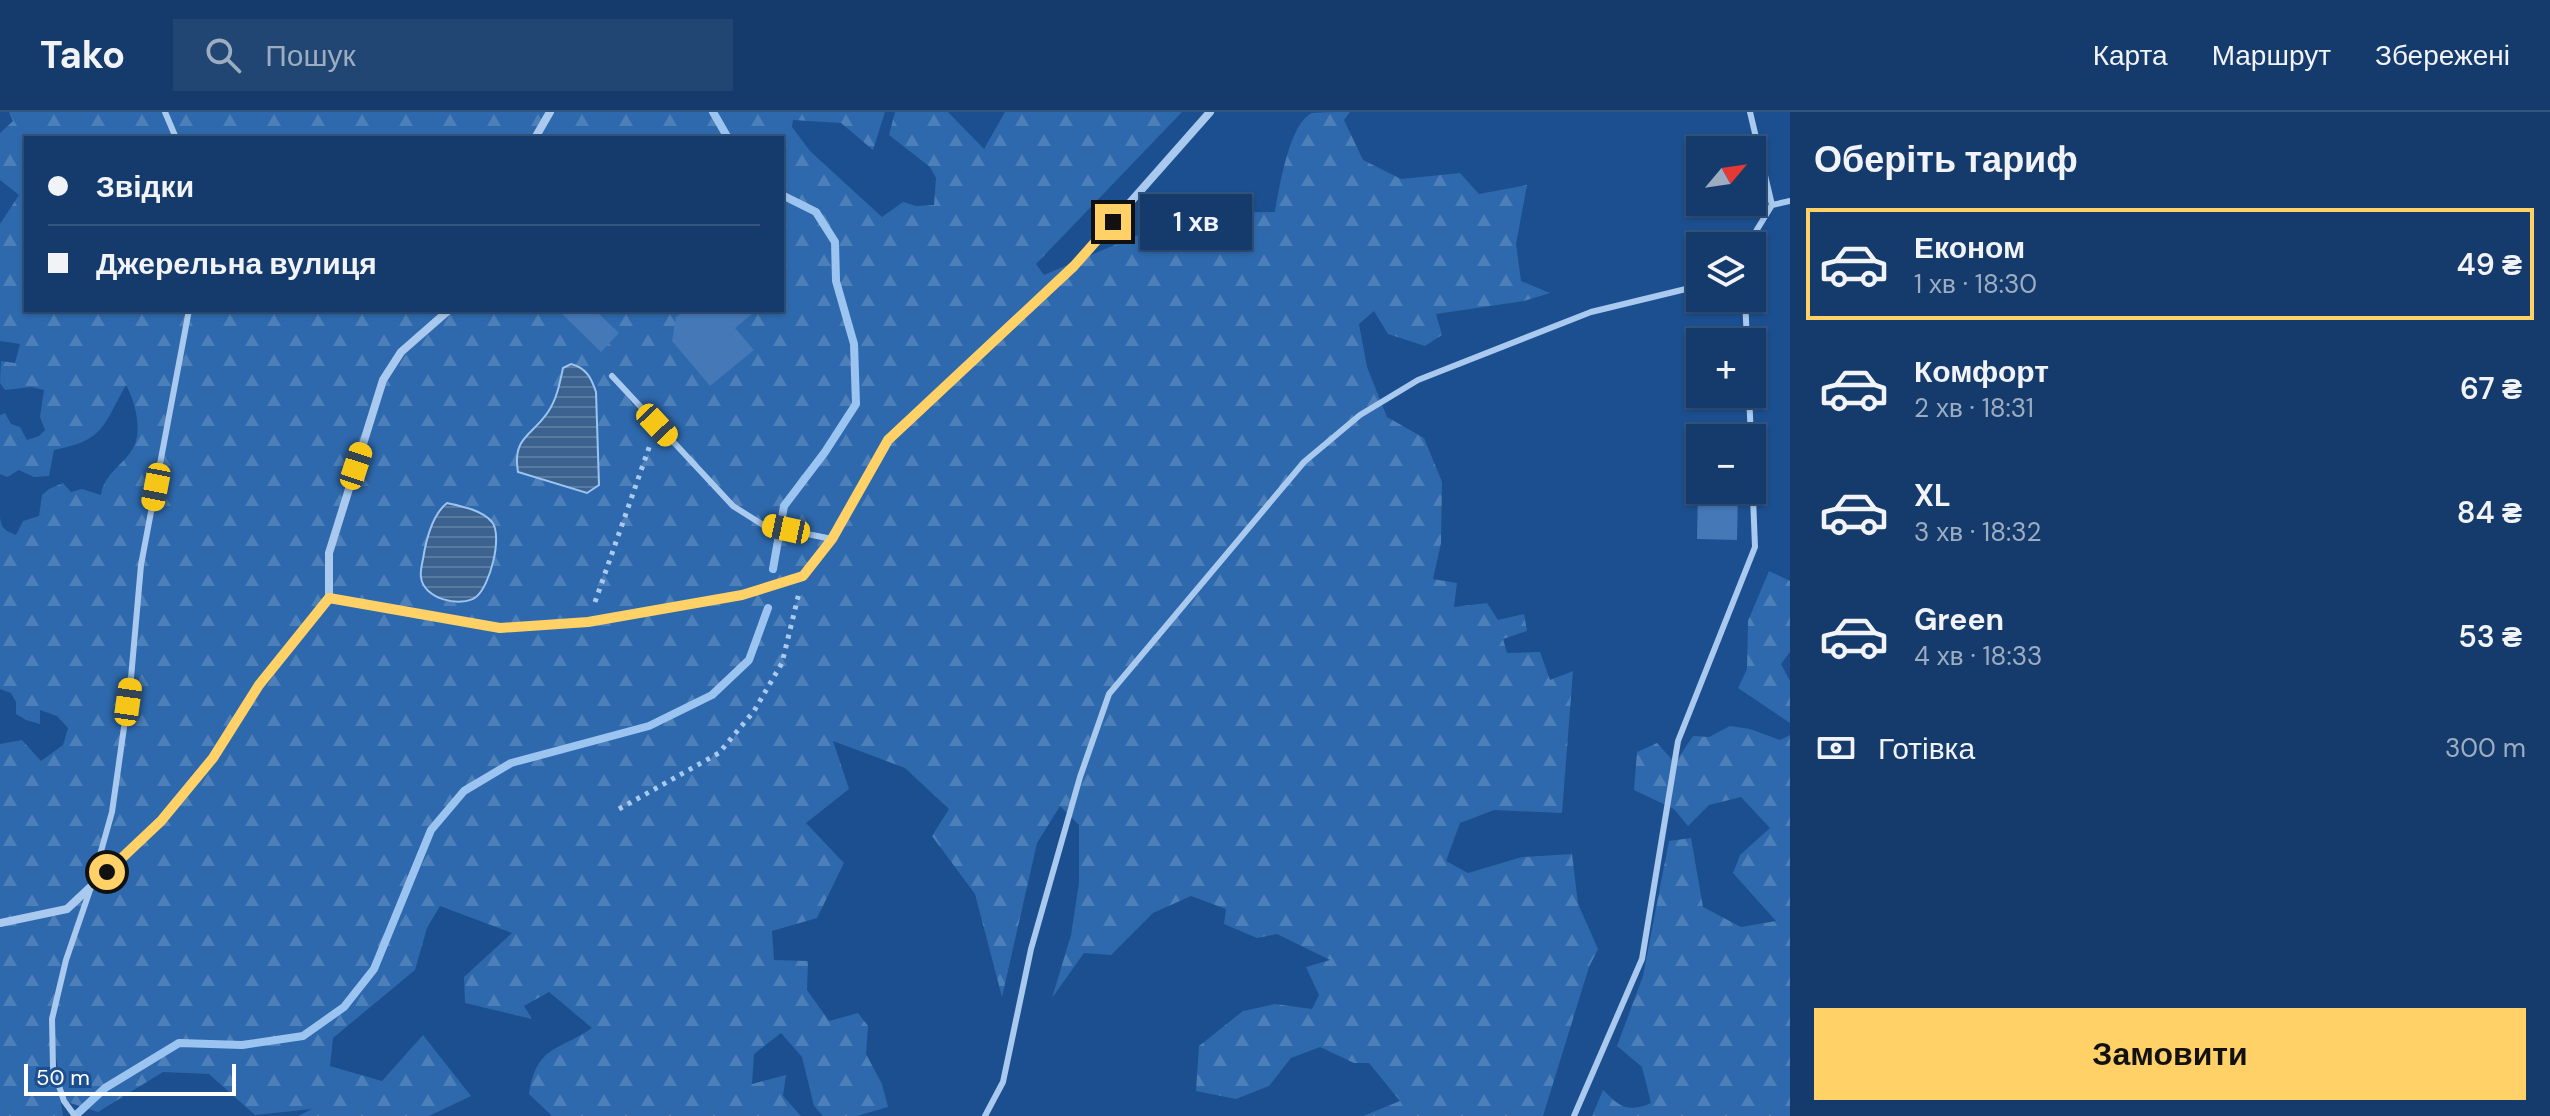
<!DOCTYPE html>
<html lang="uk">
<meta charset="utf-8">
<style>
:root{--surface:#143b6b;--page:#214673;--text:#f1f3f6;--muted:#9dadc1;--line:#33557e;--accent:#ffd166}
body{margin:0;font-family:"DM Sans",sans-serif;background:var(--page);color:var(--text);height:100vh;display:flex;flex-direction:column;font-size:30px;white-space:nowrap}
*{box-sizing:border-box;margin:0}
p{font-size:26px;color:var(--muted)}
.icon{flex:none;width:44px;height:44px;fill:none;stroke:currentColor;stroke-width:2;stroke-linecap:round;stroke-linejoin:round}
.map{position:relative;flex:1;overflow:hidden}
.details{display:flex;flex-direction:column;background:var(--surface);width:760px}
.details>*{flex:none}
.hud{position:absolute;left:24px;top:24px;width:760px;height:176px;border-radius:0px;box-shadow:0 2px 6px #0004,0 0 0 2px var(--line);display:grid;align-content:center;height:176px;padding:0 24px;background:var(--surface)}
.needle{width:52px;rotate:61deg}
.fabs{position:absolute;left:1686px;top:24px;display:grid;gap:16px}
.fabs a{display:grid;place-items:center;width:80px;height:80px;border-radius:0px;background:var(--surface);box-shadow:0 2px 6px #0004,0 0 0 2px var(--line);font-size:40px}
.scale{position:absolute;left:24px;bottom:20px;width:212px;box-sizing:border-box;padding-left:8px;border:4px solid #fff;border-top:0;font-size:22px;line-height:28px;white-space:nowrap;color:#fff;-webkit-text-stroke:6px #1b4f8f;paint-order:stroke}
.end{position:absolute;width:36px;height:36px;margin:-18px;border:10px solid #ffd166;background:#111;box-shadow:0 0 0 4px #111}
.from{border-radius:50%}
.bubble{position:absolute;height:56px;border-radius:0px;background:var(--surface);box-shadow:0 2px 6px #0004,0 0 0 2px var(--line);font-size:26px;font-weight:600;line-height:56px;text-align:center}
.car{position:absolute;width:24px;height:48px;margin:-24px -12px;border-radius:10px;box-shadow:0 0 6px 2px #0007;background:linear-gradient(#f5c518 24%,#345 0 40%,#f5c518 0 76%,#345 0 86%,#f5c518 0)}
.hud b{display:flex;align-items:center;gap:28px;height:76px;font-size:30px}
.hud b+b{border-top:2px solid var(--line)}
.hud i{width:20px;height:20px;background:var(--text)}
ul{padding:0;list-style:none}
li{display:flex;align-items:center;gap:24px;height:112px;margin:0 16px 12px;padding:0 8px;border:4px solid transparent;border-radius:0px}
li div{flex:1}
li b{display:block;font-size:30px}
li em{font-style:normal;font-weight:600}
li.active{border-color:var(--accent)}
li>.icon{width:72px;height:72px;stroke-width:1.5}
h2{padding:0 24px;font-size:36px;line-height:96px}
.pay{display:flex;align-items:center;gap:20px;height:88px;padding:0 24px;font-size:30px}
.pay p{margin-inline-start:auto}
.cta{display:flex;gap:16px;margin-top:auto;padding:16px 24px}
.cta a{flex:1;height:92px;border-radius:0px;background:var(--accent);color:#111;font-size:32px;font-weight:600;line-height:92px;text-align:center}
header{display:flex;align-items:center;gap:48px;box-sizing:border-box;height:112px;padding:0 40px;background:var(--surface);border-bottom:2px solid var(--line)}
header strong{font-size:38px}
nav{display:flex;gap:44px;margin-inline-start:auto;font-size:28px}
.search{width:560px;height:72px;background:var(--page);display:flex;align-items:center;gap:20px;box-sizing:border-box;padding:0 28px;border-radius:0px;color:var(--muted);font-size:30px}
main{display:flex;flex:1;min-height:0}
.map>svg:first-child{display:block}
.forest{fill:url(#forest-firs);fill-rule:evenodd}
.water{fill:url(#water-rules);stroke:#9cc4f0;stroke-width:2}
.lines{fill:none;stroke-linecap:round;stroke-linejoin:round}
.stream{stroke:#9cc4f0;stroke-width:8}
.building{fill:#4478b7}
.path{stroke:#a9c9ee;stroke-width:5;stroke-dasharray:4 6;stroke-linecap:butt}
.lane{stroke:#a9c9ee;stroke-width:6}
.street{stroke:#a9c9ee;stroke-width:8}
.route{stroke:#ffd166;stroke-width:10}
</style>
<header>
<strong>Tako</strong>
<div class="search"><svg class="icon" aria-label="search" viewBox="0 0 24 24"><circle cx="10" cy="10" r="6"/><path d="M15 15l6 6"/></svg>Пошук</div>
<nav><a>Карта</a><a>Маршрут</a><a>Збережені</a></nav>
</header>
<main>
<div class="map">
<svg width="1790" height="1004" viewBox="0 0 1790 1004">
<defs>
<pattern id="forest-firs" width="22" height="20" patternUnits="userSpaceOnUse" patternTransform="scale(2)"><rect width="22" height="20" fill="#2e69ad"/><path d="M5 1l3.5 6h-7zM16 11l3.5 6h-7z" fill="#4d80b9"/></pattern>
<pattern id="water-rules" width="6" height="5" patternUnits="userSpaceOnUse" patternTransform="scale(2)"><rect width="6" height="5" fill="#3c6290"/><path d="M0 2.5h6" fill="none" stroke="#597aa1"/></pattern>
</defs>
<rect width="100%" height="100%" fill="#1b4f8f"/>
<path class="forest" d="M9,0H885L873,38L841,11L793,8L792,15L810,39L882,105L903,90L916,94L934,93L936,66L930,55L889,23L895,0H948L984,37L1005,0H1182L1036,152L1044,163L1190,101L1275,100C1279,78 1289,11 1312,1C1322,0 1339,0 1350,0L1344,8L1363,48L1401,67L1460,61L1479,82L1527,73L1516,132L1521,169L1550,181L1524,189L1436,202L1442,223L1425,234L1388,222L1374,199L1359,212L1367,255L1387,305L1424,326L1442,370L1441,431L1433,467L1457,471L1454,495L1487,491L1498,508L1524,502L1527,519L1503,527L1507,541L1540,540L1550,568L1573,559L1562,701L1494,698L1460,711L1446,749L1468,761L1522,745L1572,742L1578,792L1598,837L1589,855L1543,1004H1363L1400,989L1369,951H1354L1320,935L1291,946L1269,974L1236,987L1196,979L1199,934L1243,899L1275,892L1312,897L1319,883L1306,855L1330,848L1277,822L1257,826L1224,812L1226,797L1191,784L1153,801L1111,843L1084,841L1052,886L1071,823L1079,771V713L1060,694L1037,731L1002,885L975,782L932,724L949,697L905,656L833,629L849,677L806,711L844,751L817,806L772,819L774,848L808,849L807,878L829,909L858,901L868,914L866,942L882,972L888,995L857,1004H823L814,994L802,945L781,921L754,942L752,972L786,963L783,984L801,1004H552L529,982C537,933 557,940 592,916L549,880L524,894L532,907L465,891L464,865L512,821L440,794L427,816L415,858L333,926L330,954L382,969L423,923L471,984L429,1004H298L312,997L255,1003L209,962L163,960L98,1000L64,989L49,907L63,1004H0V632L22,628L41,649L63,633L68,616L57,604L40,598V612L26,608L16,602V590L11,581L0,577V405C1,417 6,419 16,423L23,409L39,404L42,383L49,377L63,371L71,380L82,377L101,383C104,361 124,353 133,336C143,319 135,289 126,273C102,315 105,328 54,338L49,364L34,365L19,358L7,365L0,362V303L5,301L11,312L20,315L27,328L39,324L45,318L40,305L44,278L31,275L5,278L0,271L1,249L15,251L20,232L0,229V112L19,83L0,68V21L13,9ZM26,26H782V198H26Z
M1769,459L1790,469V540L1781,552L1790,569V611L1738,576L1747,557L1748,509Z
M1730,614L1750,617L1780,628L1790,623V1004H1592L1603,978C1620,995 1627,1001 1651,991L1642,955L1617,934L1643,864L1669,729L1691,726L1703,795L1741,815L1776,809L1733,761L1740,743L1770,716L1741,685L1709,693L1688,714L1674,697L1634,678L1637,640L1657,631L1675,651L1693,624L1709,625Z"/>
<path class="water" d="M571,252C586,256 591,265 596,280L599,373L587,381L518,360C512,325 532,324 548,300C557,287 560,270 563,256Z
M447,391C461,394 482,398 492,410C503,424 490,474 476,485C461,496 423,487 421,465C420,460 422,452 423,447C426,428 432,403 447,391Z"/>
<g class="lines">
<path class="stream" d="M713,0L728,26
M773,457L784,394L825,340L856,292L854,232L836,169L835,130L816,100L782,83
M75,1004L105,976L179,931L242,933L303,924L344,895L374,857L431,718L464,679L511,651L649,614L712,583L749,548L768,496"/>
</g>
<path class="building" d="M558,198H595L619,221L601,240Z
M684,198H757L735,216L754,238L710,274L672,229L676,205Z
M1698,378H1738L1737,428L1697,427Z"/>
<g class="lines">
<path class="path" d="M595,490L651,330
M619,697L719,641L754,599L782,551L799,481"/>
<path class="lane" d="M165,0L176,26
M1750,0L1772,93
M1747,134L1772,93L1790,89
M1745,186L1747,230
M612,264L733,394L763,413L832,427
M1749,282L1751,326
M75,1004L64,989L53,956L52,907L66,848L91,775L112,700L131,566L141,453L189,198
M985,1004L1003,970L1031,837L1080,665L1109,582L1304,350L1360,303L1418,268L1591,200L1690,176L1700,169
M1574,1004L1642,847L1678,629L1755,435L1752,360"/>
<path class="street" d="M535,26L550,0
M449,198L401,240L383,268L329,441V486L500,516L588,510L742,483L803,464L832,427L888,328L1074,154L1210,0
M0,811L67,797L161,709L213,646L259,573L329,486"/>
</g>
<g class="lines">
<path class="route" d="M107,760L161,709L213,646L259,573L329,486L500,516L588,510L742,483L803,464L832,427L888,328L1074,154L1113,110"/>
</g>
</svg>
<div class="fabs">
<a><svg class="needle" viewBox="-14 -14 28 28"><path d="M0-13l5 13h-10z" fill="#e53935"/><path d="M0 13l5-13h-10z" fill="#9dadc1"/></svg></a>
<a><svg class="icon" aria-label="layers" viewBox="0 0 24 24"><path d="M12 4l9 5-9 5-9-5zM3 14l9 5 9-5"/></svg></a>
<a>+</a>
<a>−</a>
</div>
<div class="scale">50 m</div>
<i class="end from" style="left:107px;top:760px"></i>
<i class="end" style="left:1113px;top:110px"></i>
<div class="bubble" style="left:1140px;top:82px;width:112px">1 хв</div>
<i class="car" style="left:657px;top:313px;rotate:137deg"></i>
<i class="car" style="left:356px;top:354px;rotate:18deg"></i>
<i class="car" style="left:156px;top:375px;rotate:191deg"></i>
<i class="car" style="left:786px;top:417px;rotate:282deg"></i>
<i class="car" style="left:128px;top:590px;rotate:8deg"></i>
<div class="hud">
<b><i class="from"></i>Звідки</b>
<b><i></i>Джерельна вулиця</b>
</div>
</div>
<section class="details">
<h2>Оберіть тариф</h2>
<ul>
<li class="active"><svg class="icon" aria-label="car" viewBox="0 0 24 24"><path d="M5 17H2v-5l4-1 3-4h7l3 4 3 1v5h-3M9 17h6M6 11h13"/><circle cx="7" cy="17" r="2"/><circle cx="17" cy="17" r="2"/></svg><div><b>Економ</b><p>1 хв · 18:30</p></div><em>49 ₴</em></li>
<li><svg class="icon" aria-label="car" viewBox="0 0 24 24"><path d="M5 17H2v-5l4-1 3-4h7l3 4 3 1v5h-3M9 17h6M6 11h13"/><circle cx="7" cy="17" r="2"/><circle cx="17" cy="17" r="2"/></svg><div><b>Комфорт</b><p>2 хв · 18:31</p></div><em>67 ₴</em></li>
<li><svg class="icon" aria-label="car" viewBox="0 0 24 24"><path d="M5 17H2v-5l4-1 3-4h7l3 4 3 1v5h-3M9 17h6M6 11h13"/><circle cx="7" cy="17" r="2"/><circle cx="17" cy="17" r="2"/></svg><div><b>XL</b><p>3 хв · 18:32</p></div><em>84 ₴</em></li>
<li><svg class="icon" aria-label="car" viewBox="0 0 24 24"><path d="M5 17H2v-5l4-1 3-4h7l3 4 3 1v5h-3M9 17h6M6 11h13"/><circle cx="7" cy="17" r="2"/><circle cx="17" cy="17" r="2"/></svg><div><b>Green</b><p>4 хв · 18:33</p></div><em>53 ₴</em></li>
</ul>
<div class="pay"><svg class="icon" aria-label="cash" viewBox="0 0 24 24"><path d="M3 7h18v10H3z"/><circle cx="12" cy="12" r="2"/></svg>Готівка<p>300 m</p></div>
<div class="cta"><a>Замовити</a></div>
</section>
</main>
